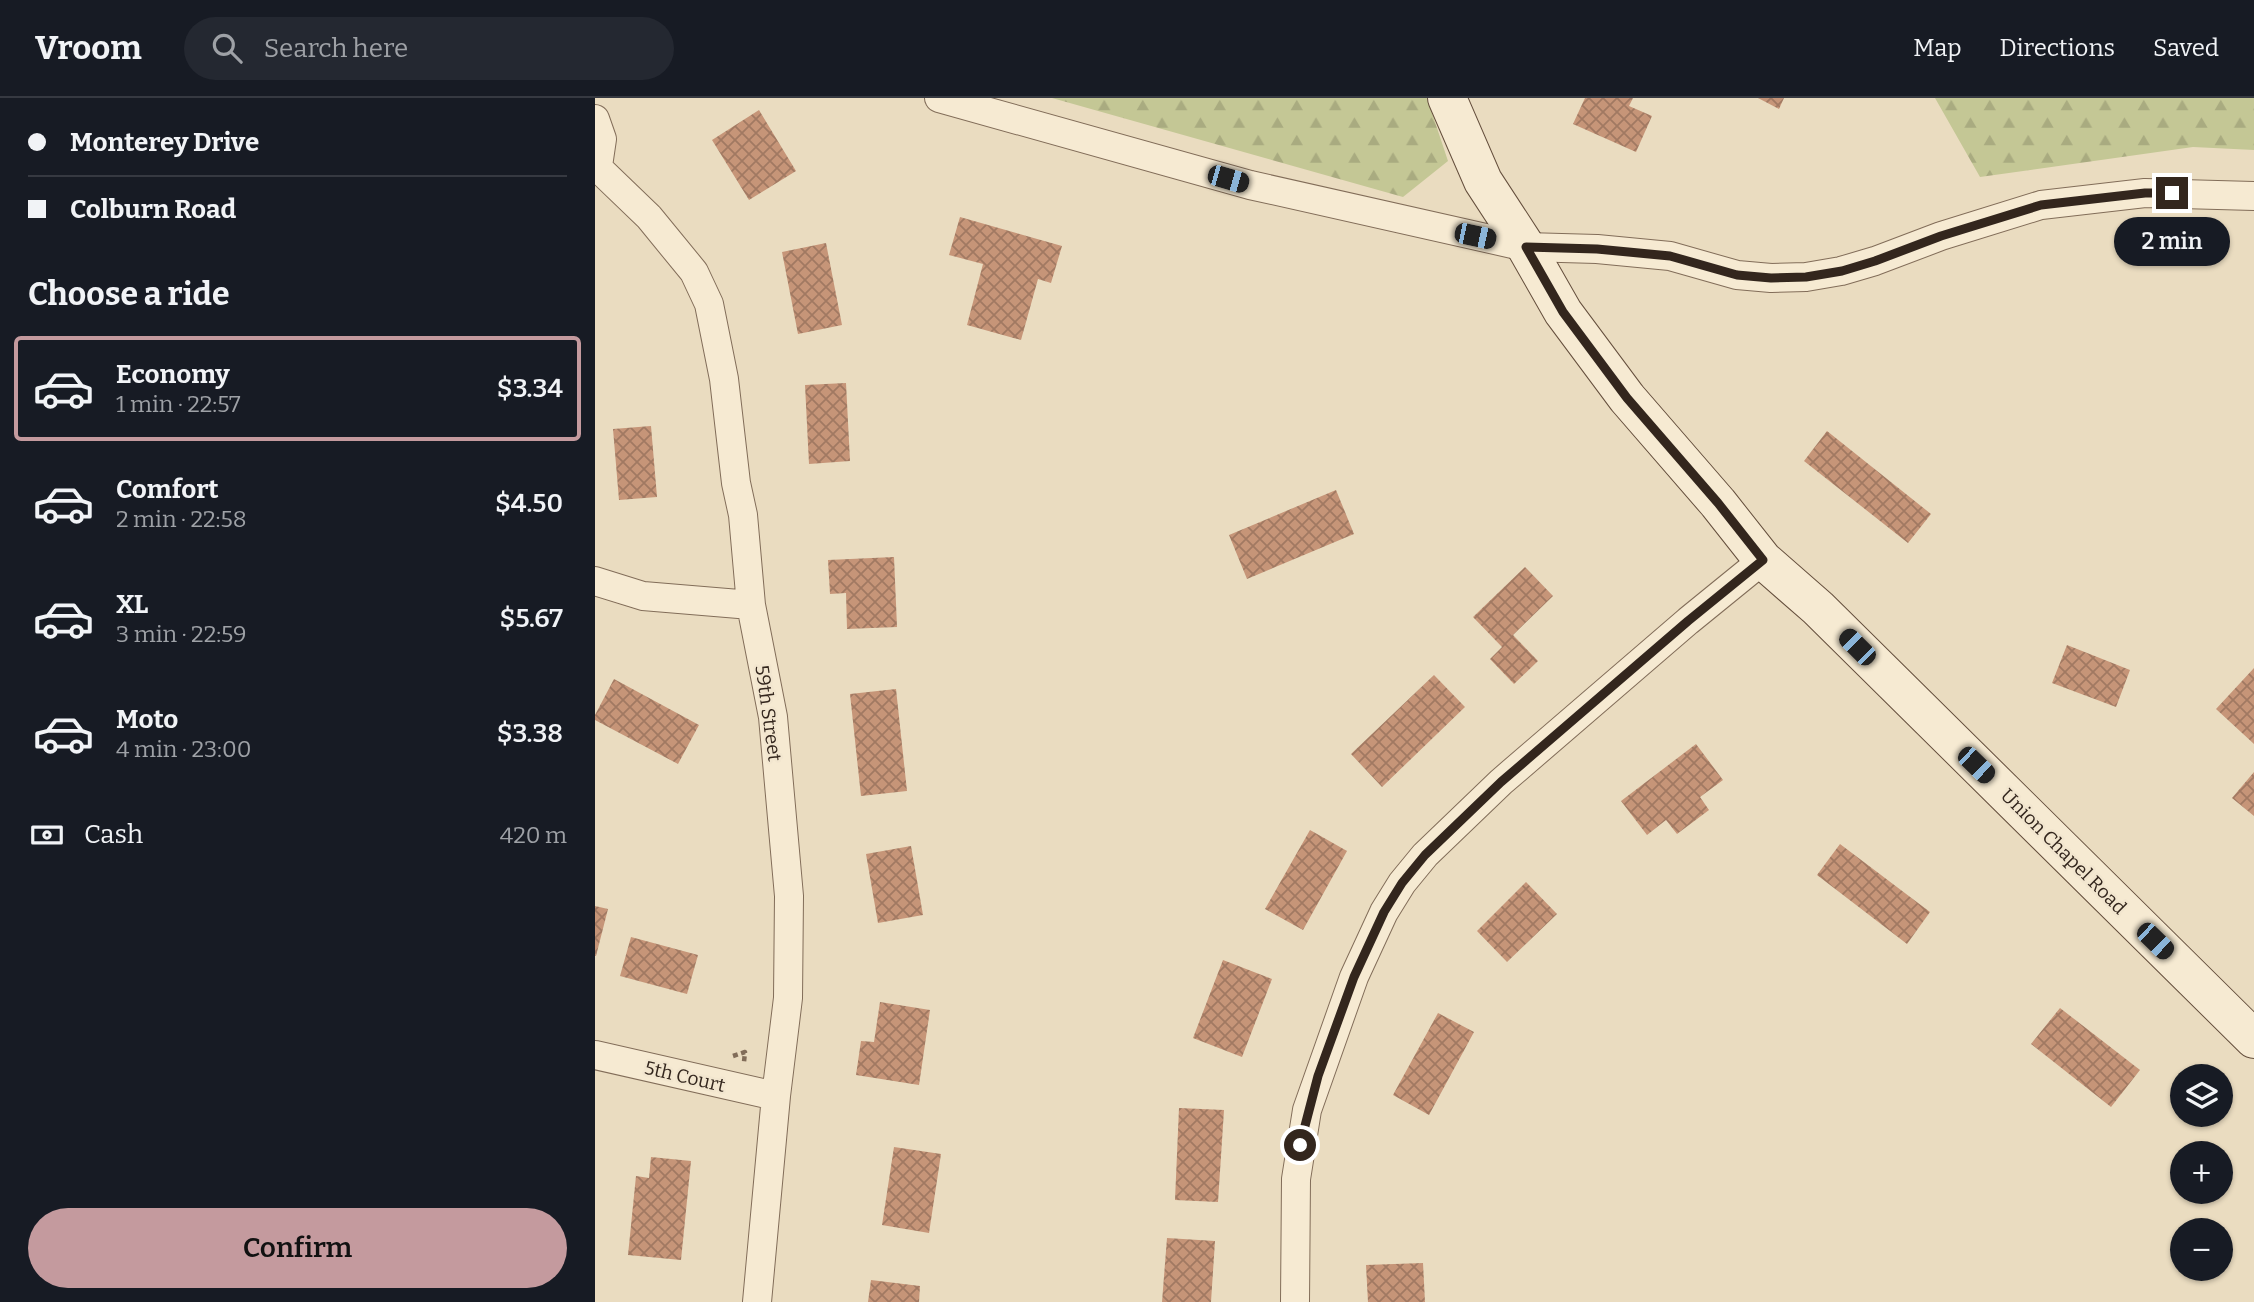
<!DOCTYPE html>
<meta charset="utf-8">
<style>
:root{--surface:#171b24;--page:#242831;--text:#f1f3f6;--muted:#9ea1a6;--line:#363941;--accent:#c49a9e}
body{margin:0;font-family:Bitter,serif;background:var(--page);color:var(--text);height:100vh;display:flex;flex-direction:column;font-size:26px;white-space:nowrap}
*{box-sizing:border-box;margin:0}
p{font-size:23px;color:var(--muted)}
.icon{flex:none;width:38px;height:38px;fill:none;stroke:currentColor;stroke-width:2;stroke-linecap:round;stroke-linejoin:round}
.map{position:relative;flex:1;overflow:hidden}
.drawer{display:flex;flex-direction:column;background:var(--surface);width:595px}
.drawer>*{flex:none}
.guide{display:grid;align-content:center;height:154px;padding:0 28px;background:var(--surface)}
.fabs{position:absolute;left:1575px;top:966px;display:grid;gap:14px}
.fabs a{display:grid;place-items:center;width:63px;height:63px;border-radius:50%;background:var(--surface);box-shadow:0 2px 5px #0004;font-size:35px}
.end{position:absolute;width:32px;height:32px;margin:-16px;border:9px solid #33261d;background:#fff;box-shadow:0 0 0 4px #fff}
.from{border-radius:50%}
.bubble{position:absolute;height:49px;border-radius:24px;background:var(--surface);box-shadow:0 2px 5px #0004;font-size:23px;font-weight:600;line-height:49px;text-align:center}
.car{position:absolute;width:21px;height:42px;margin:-21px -10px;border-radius:9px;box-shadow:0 0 5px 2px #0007;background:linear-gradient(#222 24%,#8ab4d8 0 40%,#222 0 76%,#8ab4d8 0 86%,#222 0)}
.guide b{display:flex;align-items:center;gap:24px;height:66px;font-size:26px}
.guide b+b{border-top:2px solid var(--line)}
.guide i{width:18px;height:18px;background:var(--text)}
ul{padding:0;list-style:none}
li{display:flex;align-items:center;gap:21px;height:105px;margin:0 14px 10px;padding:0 14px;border:4px solid transparent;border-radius:7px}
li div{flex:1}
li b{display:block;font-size:26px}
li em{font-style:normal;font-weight:600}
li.on{border-color:var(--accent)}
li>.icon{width:63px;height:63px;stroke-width:1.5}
h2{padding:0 28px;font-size:32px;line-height:84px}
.pay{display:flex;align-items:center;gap:18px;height:77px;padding:0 28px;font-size:26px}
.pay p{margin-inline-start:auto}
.cta{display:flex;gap:14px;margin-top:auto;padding:14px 28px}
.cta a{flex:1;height:80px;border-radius:42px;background:var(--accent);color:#111;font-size:28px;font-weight:600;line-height:80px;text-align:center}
header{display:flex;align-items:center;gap:42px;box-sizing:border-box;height:98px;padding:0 35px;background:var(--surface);border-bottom:2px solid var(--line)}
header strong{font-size:33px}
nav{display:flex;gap:38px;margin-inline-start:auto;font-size:24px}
.search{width:490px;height:63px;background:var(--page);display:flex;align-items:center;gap:18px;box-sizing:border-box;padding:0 24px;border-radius:38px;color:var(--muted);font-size:26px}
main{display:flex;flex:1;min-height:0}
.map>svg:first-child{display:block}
.forest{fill:url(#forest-firs)}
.building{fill:url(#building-cross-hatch)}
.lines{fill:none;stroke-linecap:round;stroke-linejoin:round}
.street-casing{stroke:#826d59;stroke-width:30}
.secondary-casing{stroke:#644e3c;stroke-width:40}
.path{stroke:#826d59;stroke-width:4.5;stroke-dasharray:5 3.5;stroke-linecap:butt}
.street{stroke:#f6ead2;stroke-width:28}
.secondary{stroke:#f6ead2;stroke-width:38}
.route{stroke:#33261d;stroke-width:9}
.labels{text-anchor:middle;stroke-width:5;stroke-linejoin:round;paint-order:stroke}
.street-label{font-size:19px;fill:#33261d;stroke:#f2e6cf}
</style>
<header>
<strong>Vroom</strong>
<div class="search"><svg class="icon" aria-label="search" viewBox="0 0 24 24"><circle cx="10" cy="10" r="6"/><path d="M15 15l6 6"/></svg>Search here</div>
<nav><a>Map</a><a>Directions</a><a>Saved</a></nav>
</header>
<main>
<section class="drawer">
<div class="guide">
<b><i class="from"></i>Monterey Drive</b>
<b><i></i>Colburn Road</b>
</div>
<h2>Choose a ride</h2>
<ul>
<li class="on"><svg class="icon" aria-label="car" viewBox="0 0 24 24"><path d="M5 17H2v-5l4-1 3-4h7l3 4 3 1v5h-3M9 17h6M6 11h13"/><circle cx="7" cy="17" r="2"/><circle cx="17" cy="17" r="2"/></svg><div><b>Economy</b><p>1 min · 22:57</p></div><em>$3.34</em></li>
<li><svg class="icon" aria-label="car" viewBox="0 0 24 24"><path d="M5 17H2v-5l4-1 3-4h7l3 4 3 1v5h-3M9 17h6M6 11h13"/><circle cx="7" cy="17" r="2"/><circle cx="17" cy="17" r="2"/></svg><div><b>Comfort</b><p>2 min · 22:58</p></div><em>$4.50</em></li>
<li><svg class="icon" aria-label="car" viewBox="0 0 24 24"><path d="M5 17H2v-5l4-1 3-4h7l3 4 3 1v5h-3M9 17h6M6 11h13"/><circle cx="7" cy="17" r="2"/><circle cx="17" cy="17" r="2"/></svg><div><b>XL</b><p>3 min · 22:59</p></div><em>$5.67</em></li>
<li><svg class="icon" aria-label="car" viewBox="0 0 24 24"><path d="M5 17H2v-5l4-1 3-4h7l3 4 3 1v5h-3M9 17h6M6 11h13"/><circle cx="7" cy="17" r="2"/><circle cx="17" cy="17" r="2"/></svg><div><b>Moto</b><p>4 min · 23:00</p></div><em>$3.38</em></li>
</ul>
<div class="pay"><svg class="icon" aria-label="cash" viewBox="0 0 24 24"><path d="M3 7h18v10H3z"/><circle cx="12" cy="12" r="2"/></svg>Cash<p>420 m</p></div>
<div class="cta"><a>Confirm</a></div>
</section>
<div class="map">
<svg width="1659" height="1204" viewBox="0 0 1659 1204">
<defs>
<pattern id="forest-firs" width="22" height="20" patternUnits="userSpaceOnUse" patternTransform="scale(1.75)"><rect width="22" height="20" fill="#c4c795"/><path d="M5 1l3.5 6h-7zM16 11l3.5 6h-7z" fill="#a9ab80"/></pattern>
<pattern id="building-cross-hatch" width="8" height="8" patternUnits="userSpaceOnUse" patternTransform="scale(1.75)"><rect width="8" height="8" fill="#c69578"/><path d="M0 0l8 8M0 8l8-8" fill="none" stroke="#a17962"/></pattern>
</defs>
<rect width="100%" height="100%" fill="#eadcc0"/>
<path class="forest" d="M457,0H832L853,63L808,99Z
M1340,0H1659V52L1598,49L1385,79Z"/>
<path class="building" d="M990,0H1038L1034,8L1057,18L1041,54L978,26Z
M1163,0H1189L1184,11Z
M164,12L201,73L154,102L117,42Z
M365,119L467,148L456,185L443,181L426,242L372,227L388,166L354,157Z
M231,145L247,227L203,236L187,154Z
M251,285L255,363L214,366L210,287Z
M56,328L62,399L24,402L18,331Z
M1232,333L1336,416L1313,445L1209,363Z
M741,392L759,436L652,481L634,437Z
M299,459L302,529L252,531L251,495L235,496L233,462Z
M930,469L958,498L918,537L943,563L919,586L895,561L907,549L878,519Z
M1472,547L1535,572L1521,609L1457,585Z
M1659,570V646L1621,611Z
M839,577L870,609L787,689L756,656Z
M19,581L104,627L83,666L0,622V617Z
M301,591L312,693L266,698L255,596Z
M1101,646L1128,682L1105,699L1114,712L1082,736L1071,722L1052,737L1026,703Z
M1659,674V718L1637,700Z
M715,732L752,753L708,832L670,811Z
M1245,746L1335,814L1312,846L1222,777Z
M316,748L328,817L283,825L271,756Z
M931,784L962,816L912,864L882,833Z
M0,808L13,811L1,858H0Z
M36,839L103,857L92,896L25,878Z
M628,862L677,881L647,959L598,940Z
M285,904L335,912L324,987L261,977L266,943L279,944Z
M1465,910L1545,972L1516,1009L1436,946Z
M843,915L879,934L834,1017L798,997Z
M584,1010L629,1012L623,1104L580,1102Z
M299,1049L346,1056L334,1135L287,1127Z
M56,1059L96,1063L86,1162L33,1157L41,1078L54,1080Z
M572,1140L620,1143L616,1204H567Z
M828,1165L830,1204H773L771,1167Z
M276,1182L325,1188L324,1204H273Z"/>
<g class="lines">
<defs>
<path id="street" d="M344,0L655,87L931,149L1002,151L1075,158L1142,177L1176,180L1211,179L1246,173L1280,163L1346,138L1446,107L1550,95L1659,98
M0,21L7,41L3,68
M0,67L54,119L99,174L114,206L129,281L141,385L148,417L156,507L178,619L194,798L193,900L181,998L162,1204
M0,483L48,498L156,507
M0,957L181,998
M700,1204L701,1081L712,1012L759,879L789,814L807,785L830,757L906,684L1093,523L1168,462"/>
<path id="secondary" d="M852,0L888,83L931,149L968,214L1032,300L1123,405L1168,462L1223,510L1659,941"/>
</defs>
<use href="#street" class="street-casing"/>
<use href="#secondary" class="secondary-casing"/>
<path class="path" d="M138,958L150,954L149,964"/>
<use href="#street" class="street"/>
<use href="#secondary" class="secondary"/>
</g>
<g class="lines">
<path class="route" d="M705,1047L723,978L759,879L789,814L807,785L830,757L906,684L1093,523L1168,462L1123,405L1032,300L968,214L931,149L1002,151L1075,158L1142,177L1176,180L1211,179L1247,173L1280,163L1346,138L1446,107L1550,95H1577"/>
</g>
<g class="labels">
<g class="street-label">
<text transform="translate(174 615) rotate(82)" y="7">59th Street</text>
<text transform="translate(1469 753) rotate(45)" y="7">Union Chapel Road</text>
<text transform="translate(90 978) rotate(13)" y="7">5th Court</text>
</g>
</g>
</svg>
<div class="fabs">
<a><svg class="icon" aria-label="layers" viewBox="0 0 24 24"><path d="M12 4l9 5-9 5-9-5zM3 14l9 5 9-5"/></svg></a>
<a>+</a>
<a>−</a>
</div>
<i class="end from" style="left:705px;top:1047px"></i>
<i class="end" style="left:1577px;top:95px"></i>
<div class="bubble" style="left:1519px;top:119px;width:116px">2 min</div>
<i class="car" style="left:633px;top:81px;rotate:106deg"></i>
<i class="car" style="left:880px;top:138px;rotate:102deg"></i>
<i class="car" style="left:1262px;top:549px;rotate:315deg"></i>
<i class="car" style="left:1381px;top:667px;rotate:134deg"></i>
<i class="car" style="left:1560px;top:843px;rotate:134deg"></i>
</div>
</main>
